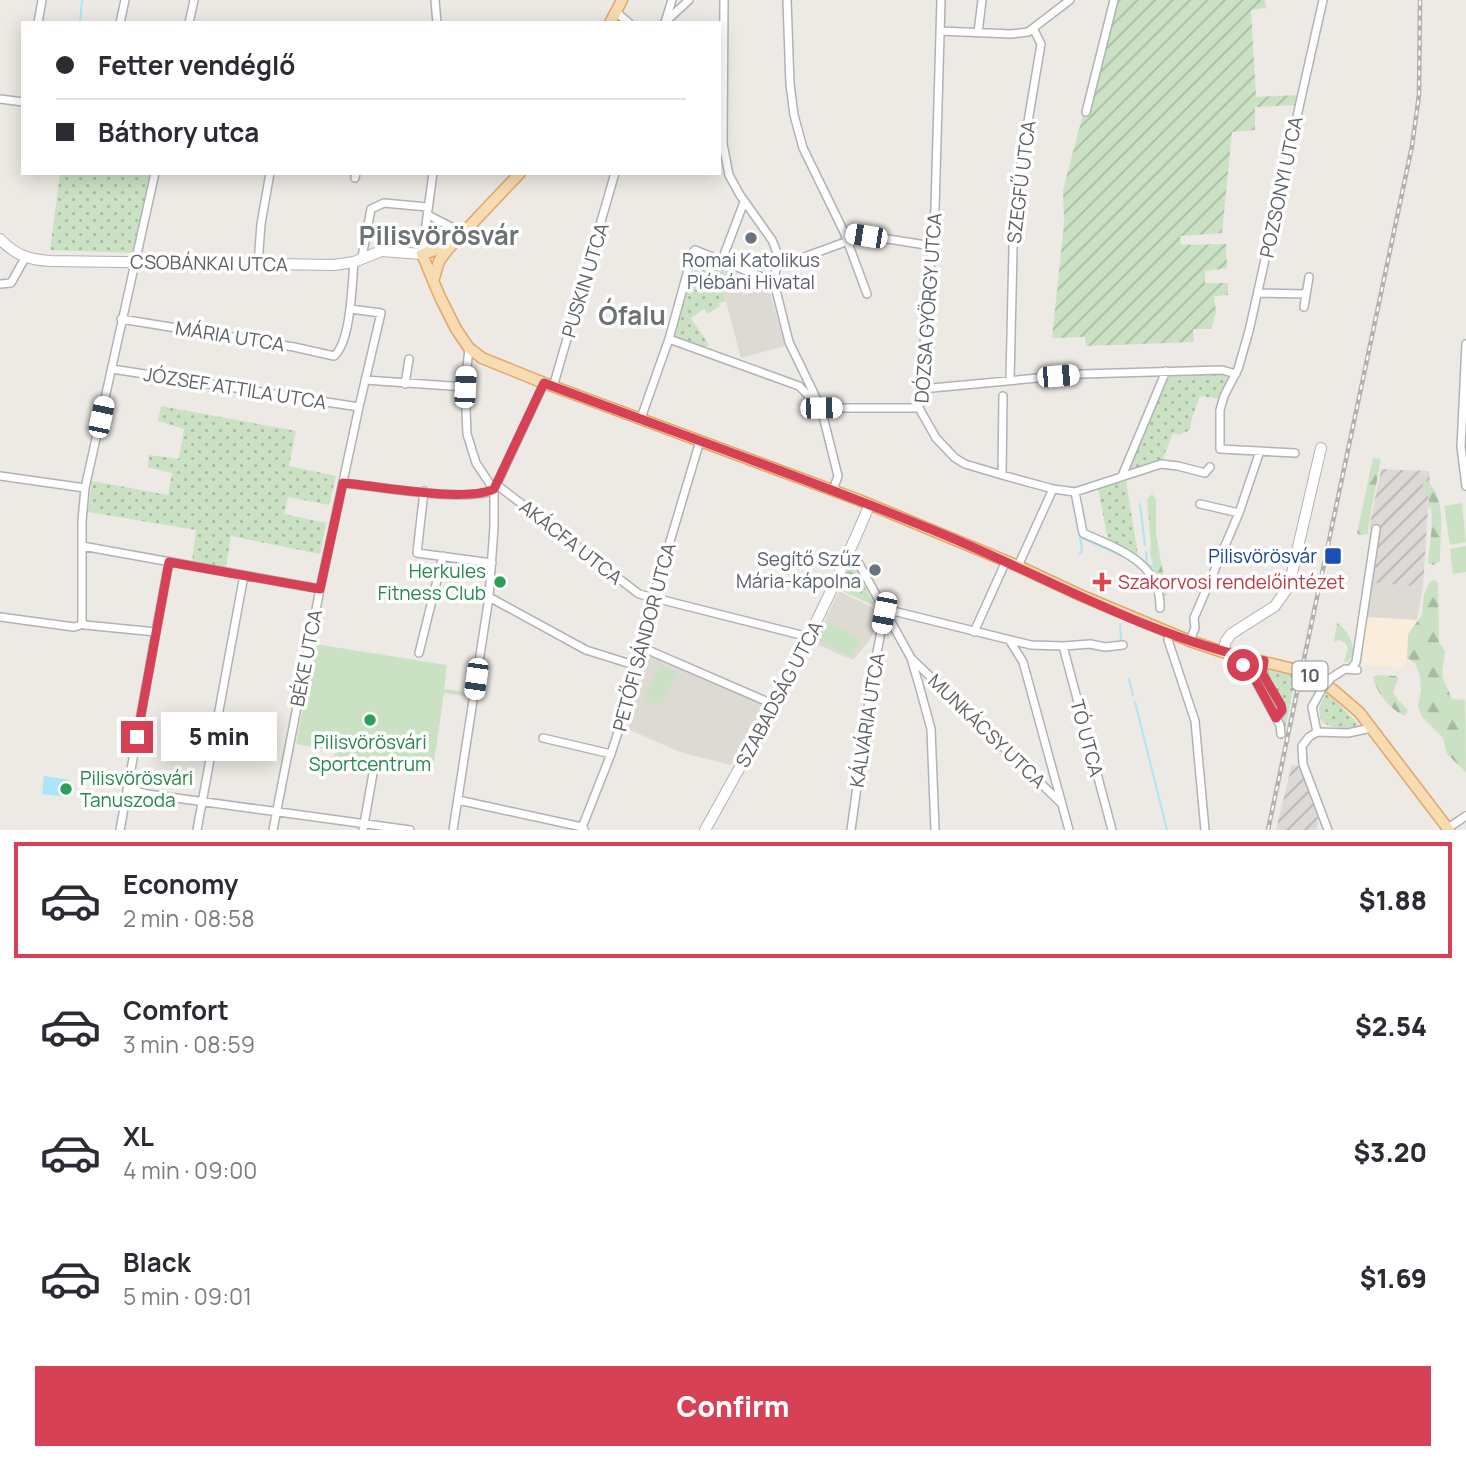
<!DOCTYPE html>
<meta charset="utf-8">
<style>
:root{--surface:#fff;--page:#f2f2f3;--text:#2b2b33;--muted:#7c7c81;--line:#e1e1e2;--accent:#d64155}
body{margin:0;font-family:Manrope,sans-serif;background:var(--page);color:var(--text);height:100vh;display:flex;flex-direction:column;font-size:26px;white-space:nowrap}
*{box-sizing:border-box;margin:0}
p{font-size:23px;color:var(--muted)}
.icon{flex:none;width:38px;height:38px;fill:none;stroke:currentColor;stroke-width:2;stroke-linecap:round;stroke-linejoin:round}
.map{position:relative;height:830px;overflow:hidden}
.side{display:flex;flex-direction:column;background:var(--surface);flex:1}
.side>*{flex:none}
.guide{position:absolute;left:21px;top:21px;width:700px;height:154px;border-radius:0px;box-shadow:0 4px 18px #0003;display:grid;align-content:center;height:154px;padding:0 35px;background:var(--surface)}
.end{position:absolute;width:32px;height:32px;margin:-16px;border:9px solid #d64155;background:#fff;box-shadow:0 0 0 4px #fff}
.from{border-radius:50%}
.bubble{position:absolute;height:49px;border-radius:0px;background:var(--surface);box-shadow:0 4px 18px #0003;font-size:23px;font-weight:800;line-height:49px;text-align:center}
.car{position:absolute;width:21px;height:42px;margin:-21px -10px;border-radius:9px;box-shadow:0 0 5px 2px #0007;background:linear-gradient(#fff 24%,#345 0 40%,#fff 0 76%,#345 0 86%,#fff 0)}
.guide b{display:flex;align-items:center;gap:24px;height:66px;font-size:26px}
.guide b+b{border-top:2px solid var(--line)}
.guide i{width:18px;height:18px;background:var(--text)}
ul{padding:12px 0 0;list-style:none}
li{display:flex;align-items:center;gap:21px;height:116px;margin:0 14px 10px;padding:0 21px;border:4px solid transparent;border-radius:0px}
li div{flex:1}
li b{display:block;font-size:26px}
li em{font-style:normal;font-weight:800}
li.on{border-color:var(--accent)}
li>.icon{width:63px;height:63px;stroke-width:1.5}
.button{display:flex;gap:14px;margin-top:auto;padding:14px 35px}
.button a{flex:1;height:80px;border-radius:0px;background:var(--accent);color:#fff;font-size:28px;font-weight:800;line-height:80px;text-align:center}
.map>svg:first-child{display:block}
.commercial{fill:#faeddc}
.industrial{fill:url(#industrial-furrows)}
.education{fill:#ddd9d3}
.grass{fill:url(#grass-dots)}
.forest{fill:url(#forest-firs)}
.park{fill:url(#park-crowns)}
.garden{fill:url(#garden-furrows)}
.pitch{fill:#cae2c3}
.water{fill:#ace5f6}
.lines{fill:none;stroke-linecap:round;stroke-linejoin:round}
.stream{stroke:#ace5f6;stroke-width:2}
.street-casing{stroke:#b0b3b5;stroke-width:10}
.secondary-casing{stroke:#afb3b6;stroke-width:12}
.primary-casing{stroke:#e2a668;stroke-width:13}
.street{stroke:#fff;stroke-width:7}
.secondary{stroke:#fff;stroke-width:10}
.primary{stroke:#f6dcb0;stroke-width:10}
.rail-casing{stroke:#b0b1b1;stroke-width:4.5}
.rail{stroke:#fff;stroke-width:2;stroke-dasharray:5;stroke-linecap:butt}
.street-bridge-casing{stroke:#b0b3b5;stroke-width:10;stroke-linecap:butt}
.street-bridge{stroke:#fff;stroke-width:7}
.route{stroke:#d64155;stroke-width:9}
.worship-dot{fill:#6b7280;stroke:#fff;stroke-width:2.5}
.transit-dot{fill:#1a4fb4;stroke:#fff;stroke-width:2.5}
.leisure-dot{fill:#2e9e5b;stroke:#fff;stroke-width:2.5}
.health-dot{fill:#e0444e;stroke:#fff;stroke-width:2.5}
.labels{text-anchor:middle;stroke-width:7;stroke-linejoin:round;paint-order:stroke}
.shield{fill:#fff;stroke:#8d9092;stroke-width:2}
.shield-label{font-size:18px;font-weight:bold;fill:#5c6163}
.street-label{font-size:19px;fill:#5c6163;stroke:#fff}
.worship-label{font-size:19px;fill:#5b616d;stroke:#fff}
.transit-label{font-size:19px;fill:#164399;stroke:#fff;text-anchor:end}
.leisure-label{font-size:19px;fill:#27864d;stroke:#fff;text-anchor:end}
.health-label{font-size:19px;fill:#be3a42;stroke:#fff;text-anchor:start}
.district-label{font-size:26px;font-weight:bold;fill:#6d7375;stroke:#fff}
</style>
<div class="map">
<svg width="1466" height="830" viewBox="0 0 1466 830">
<defs>
<pattern id="industrial-furrows" width="10" height="10" patternUnits="userSpaceOnUse" patternTransform="scale(1.75)"><rect width="10" height="10" fill="#dcd9d6"/><path d="M-1 1l2-2M0 10L10 0M9 11l2-2" fill="none" stroke="#b6b3b1"/></pattern>
<pattern id="grass-dots" width="8" height="8" patternUnits="userSpaceOnUse" patternTransform="scale(1.75)"><rect width="8" height="8" fill="#cae2c3"/><path d="M2 2h.1M6 6h.1" fill="none" stroke="#a7bba2" stroke-width="1.8" stroke-linecap="round"/></pattern>
<pattern id="forest-firs" width="22" height="20" patternUnits="userSpaceOnUse" patternTransform="scale(1.75)"><rect width="22" height="20" fill="#cae2c3"/><path d="M5 1l3.5 6h-7zM16 11l3.5 6h-7z" fill="#a7bba2"/></pattern>
<pattern id="park-crowns" width="20" height="18" patternUnits="userSpaceOnUse" patternTransform="scale(1.75)"><rect width="20" height="18" fill="#cae2c3"/><path d="M2 6a3 3 0 1 1 6 0M12 15a3 3 0 1 1 6 0" fill="none" stroke="#a7bba2"/></pattern>
<pattern id="garden-furrows" width="10" height="10" patternUnits="userSpaceOnUse" patternTransform="scale(1.75)"><rect width="10" height="10" fill="#cae2c3"/><path d="M-1 1l2-2M0 10L10 0M9 11l2-2" fill="none" stroke="#a7bba2"/></pattern>
</defs>
<rect width="100%" height="100%" fill="#ede9e4"/>
<path class="commercial" d="M1367,617L1417,620L1405,668L1363,665L1362,646Z"/>
<path class="industrial" d="M1381,469L1429,471L1432,507L1428,508L1423,587L1372,583L1380,530L1369,529Z
M1292,764L1300,767L1318,818L1317,830H1276Z"/>
<path class="education" d="M737,271L743,295L769,288L785,346L741,358L719,275Z
M1372,583L1423,587L1417,620L1367,617Z
M839,591L883,613L869,641L853,660L814,643Z
M645,653L765,705L731,765L680,752L628,729Z"/>
<path class="grass" d="M60,173H152L134,253L50,250Z
M696,254L702,256L701,262L710,265L712,260L735,270L719,275L726,302L719,303L720,306L708,314L704,309L691,318L709,345L704,348L673,337Z
M1223,372L1230,382L1220,399L1200,396L1192,417L1190,430L1179,435L1173,433L1161,463L1129,469L1167,374Z
M161,406L296,431L289,466L336,476L329,505L288,497L284,514L326,523L320,554L231,536L226,567L192,561L196,530L88,512L92,481L168,495L172,473L148,467L149,455L179,459L184,429L158,421Z
M1126,481L1138,555L1108,540L1098,489Z
M1270,670L1296,676L1285,729L1283,724L1284,705L1267,674Z
M1327,692L1357,723L1356,727C1345,730 1330,728 1321,721L1319,708Z"/>
<path class="forest" d="M1373,458L1381,459L1368,528L1369,534L1360,535L1357,533Z
M1424,479C1449,495 1439,536 1440,561L1433,565L1428,563C1430,537 1438,508 1422,485Z
M1152,494L1156,499V534L1167,595L1164,596L1159,593L1150,552L1151,544L1147,500Z
M1435,580L1438,584L1439,642L1445,651L1442,676L1452,699L1465,700L1466,772L1447,754L1443,738L1422,717L1418,706L1421,691L1420,676L1415,663L1407,658L1408,634L1422,615L1424,594L1430,582Z
M1337,623C1347,629 1354,643 1353,655L1348,662H1344L1348,648L1345,643L1339,640L1334,642Z
M1378,675L1396,676L1398,679L1393,692L1398,700L1408,710L1405,716C1392,711 1375,691 1373,677Z"/>
<path class="park" d="M849,568L857,571L875,606L838,589Z"/>
<path class="garden" d="M1118,0H1265L1266,8L1251,10L1256,97L1299,95L1296,105L1255,107V130L1232,132L1222,233L1180,236L1181,245L1226,244L1227,268L1205,271V283H1228V295L1214,296L1216,313L1211,329H1193L1194,342L1086,346L1085,337L1052,338L1064,224L1063,190L1094,73H1100Z"/>
<path class="pitch" d="M1462,503L1466,542L1450,545L1444,506Z
M1466,546V572L1453,574L1450,549Z
M827,622L861,639L852,657L818,639Z
M315,644L447,665L444,689L471,693L470,697L444,693L434,762L370,755L367,772L333,767L335,751L296,744Z
M660,664L677,673L660,707L643,699Z"/>
<path class="water" d="M44,776L69,780L67,797L42,794Z"/>
<g class="lines">
<path class="stream" d="M80,23L82,0
M1140,504L1145,545
M1080,534V537L1127,558
M1146,552L1147,565L1155,567
M1080,554L1082,550L1080,538
M1120,624L1121,639
M1129,679L1133,695
M1135,702L1167,830"/>
<defs>
<path id="street" d="M435,0L437,23
M724,0L723,144L729,175L740,195L772,240L778,255L774,282L789,342L821,408L838,476L833,490
M787,0L790,84L794,115L803,148L844,232L867,294
M941,0L935,208L919,408L936,438L955,458L965,464L1002,475L1053,489L1075,492L1161,464L1178,466L1205,473L1210,467
M616,12L629,23
M666,19L672,0
M38,23L42,0
M120,23L125,0
M189,23L194,0
M664,23L689,0
M940,31L1011,34L1028,32L1070,0
M978,33L982,0
M0,99L23,102
M1086,112L1114,0
M355,178L356,173
M428,215L463,233
M844,232L932,246
M422,254L433,173
M362,257L371,209L384,203L427,207
M722,260L744,202
M258,264L261,224L270,173
M777,267L848,241
M0,284L11,283L25,258
M1258,293L1306,294
M1304,307L1309,277
M121,319L294,347L334,356C351,342 352,284 354,262
M669,339L799,386L821,408H919
M1466,344L1461,447L1466,486
M112,369L359,407
M365,380L465,387
M1010,380L1014,205L1041,44L1034,30
M405,384L409,359
M553,387L615,173
M921,389L1081,374L1222,370L1236,374
M641,418L669,339L693,252L695,250L774,282
M1295,453L1220,449V410L1224,396L1238,369L1249,331L1323,0
M1002,475L1003,396
M0,476L85,488
M1122,476L1166,371
M343,483C378,486 465,503 494,490L544,383
M497,485L639,594L809,637
M424,491L417,553L492,563
M1075,492L1083,533C1118,549 1161,562 1160,608
M1200,504L1239,513
M82,546L320,589
M847,558L859,564L911,658L919,685L931,729L935,830
M1018,566L1053,489
M489,597L586,650L637,666
M885,609L1031,645L1063,646L1090,644L1105,647L1123,645
M0,617L74,627L84,624
M156,632L169,562
M974,632L1006,561
M1169,633L1168,640L1195,721L1205,830
M1010,641L1023,662L1069,830
M1190,641L1195,628L1194,618L1239,513L1260,451
M1063,646L1112,830
M641,647L775,705
M419,653L443,556
M912,659L1062,804
M1264,661C1259,682 1278,692 1282,711L1276,718L1280,725L1281,734
M1243,665L1250,670L1276,718
M1351,669L1356,662L1376,529
M1331,678L1345,669L1357,670
M1317,732L1312,707L1322,689
M543,738L611,754
M127,789L147,794L410,830
M458,800L582,827L584,829
M1448,828L1466,816
M120,830L156,632L85,625L82,622V521L85,488L155,173
M197,830L244,575
M273,830L320,589L359,407L381,313L350,309
M363,830L375,762
M453,830L489,597L494,527V490L476,463L467,434L465,387L469,348
M581,830L611,754L624,713L645,625L700,441
M851,830L872,679L885,610
M1328,830L1303,764L1302,746L1309,737L1317,732L1348,733L1371,728"/>
<path id="secondary" d="M0,239C15,255 29,260 51,261L334,265L354,262L381,251L422,254
M1223,652L1226,641L1231,634L1275,606L1289,586L1321,448
M705,830C765,723 822,618 869,506"/>
<path id="primary" d="M610,23L622,0
M459,238L440,249L422,254L440,297L456,329L469,348L482,358L544,383L859,500L1018,566L1080,595L1190,641L1223,652L1293,669L1313,677L1332,689L1359,712L1449,830
M434,278L439,261L448,249L520,173"/>
</defs>
<use href="#street" class="street-casing"/>
<use href="#secondary" class="secondary-casing"/>
<use href="#primary" class="primary-casing"/>
<use href="#street" class="street"/>
<use href="#secondary" class="secondary"/>
<use href="#primary" class="primary"/>
<defs>
<path id="rail" d="M1268,830L1412,146L1419,95L1420,0"/>
</defs>
<use href="#rail" class="rail-casing"/>
<use href="#rail" class="rail"/>
<defs>
<path id="street-bridge" d="M1322,689L1331,678"/>
</defs>
<use href="#street-bridge" class="street-bridge-casing"/>
<use href="#street-bridge" class="street-bridge"/>
</g>
<g class="lines">
<path class="route" d="M137,737L169,562L320,589L343,483C378,486 465,503 494,489L544,383C676,433 809,479 940,533C1047,577 1150,638 1264,661L1262,673L1281,705L1282,710L1276,718L1250,670L1243,665"/>
</g>
<g class="worship-dot">
<circle cx="751" cy="238" r="7"/>
<circle cx="875" cy="570" r="7"/>
</g>
<rect class="transit-dot" x="1324" y="547" width="18" height="18" rx="3.5"/>
<g class="leisure-dot">
<circle cx="500" cy="582" r="7"/>
<circle cx="370" cy="720" r="7"/>
<circle cx="66" cy="789" r="7"/>
</g>
<path class="health-dot" d="M1098.5 571.5h7v7h7v7h-7v7h-7v-7h-7v-7h7z"/>
<g class="labels">
<rect class="shield" x="1292.5" y="661.5" width="35" height="29" rx="5"/>
<g class="shield-label">
<text x="1310" y="682">10</text>
</g>
<g class="street-label">
<text transform="translate(1021 182) rotate(-83)" y="7">SZEGFŰ UTCA</text>
<text transform="translate(1281 187) rotate(-78)" y="7">POZSONYI UTCA</text>
<text transform="translate(209 263) rotate(1)" y="7">CSOBÁNKAI UTCA</text>
<text transform="translate(585 280) rotate(-73)" y="7">PUSKIN UTCA</text>
<text transform="translate(928 308) rotate(-86)" y="7">DÓZSA GYÖRGY UTCA</text>
<text transform="translate(230 336) rotate(9)" y="7">MÁRIA UTCA</text>
<text transform="translate(235 388) rotate(9)" y="7">JÓZSEF ATTILA UTCA</text>
<text transform="translate(571 542) rotate(38)" y="7">AKÁCFA UTCA</text>
<text transform="translate(644 637) rotate(-75)" y="7">PETŐFI SÁNDOR UTCA</text>
<text transform="translate(306 658) rotate(-79)" y="7">BÉKE UTCA</text>
<text transform="translate(779 694) rotate(-62)" y="7">SZABADSÁG UTCA</text>
<text transform="translate(867 720) rotate(-81)" y="7">KÁLVÁRIA UTCA</text>
<text transform="translate(987 731) rotate(44)" y="7">MUNKÁCSY UTCA</text>
<text transform="translate(1087 738) rotate(75)" y="7">TÓ UTCA</text>
</g>
<g class="worship-label">
<text x="751" y="267">Romai Katolikus<tspan x="751" dy="22">Plébáni Hivatal</tspan></text>
<text x="861" y="566" text-anchor="end">Segítő Szűz<tspan x="861" dy="22">Mária-kápolna</tspan></text>
</g>
<g class="transit-label">
<text x="1317" y="563">Pilisvörösvár</text>
</g>
<g class="leisure-label">
<text x="486" y="578">Herkules<tspan x="486" dy="22">Fitness Club</tspan></text>
<text x="370" y="749" text-anchor="middle">Pilisvörösvári<tspan x="370" dy="22">Sportcentrum</tspan></text>
<text x="80" y="785" text-anchor="start">Pilisvörösvári<tspan x="80" dy="22">Tanuszoda</tspan></text>
</g>
<g class="health-label">
<text x="1118" y="589">Szakorvosi rendelőintézet</text>
</g>
<g class="district-label">
<text x="439" y="245">Pilisvörösvár</text>
<text x="632" y="325">Ófalu</text>
</g>
</g>
</svg>
<i class="end from" style="left:1243px;top:665px"></i>
<i class="end" style="left:137px;top:737px"></i>
<div class="bubble" style="left:161px;top:712px;width:116px">5 min</div>
<i class="car" style="left:866px;top:236px;rotate:279deg"></i>
<i class="car" style="left:1058px;top:376px;rotate:85deg"></i>
<i class="car" style="left:465px;top:387px;rotate:3deg"></i>
<i class="car" style="left:821px;top:408px;rotate:89deg"></i>
<i class="car" style="left:101px;top:417px;rotate:12deg"></i>
<i class="car" style="left:884px;top:613px;rotate:191deg"></i>
<i class="car" style="left:476px;top:679px;rotate:188deg"></i>
<div class="guide">
<b><i class="from"></i>Fetter vendéglő</b>
<b><i></i>Báthory utca</b>
</div>
</div>
<section class="side">
<ul>
<li class="on"><svg class="icon" aria-label="car" viewBox="0 0 24 24"><path d="M5 17H2v-5l4-1 3-4h7l3 4 3 1v5h-3M9 17h6M6 11h13"/><circle cx="7" cy="17" r="2"/><circle cx="17" cy="17" r="2"/></svg><div><b>Economy</b><p>2 min · 08:58</p></div><em>$1.88</em></li>
<li><svg class="icon" aria-label="car" viewBox="0 0 24 24"><path d="M5 17H2v-5l4-1 3-4h7l3 4 3 1v5h-3M9 17h6M6 11h13"/><circle cx="7" cy="17" r="2"/><circle cx="17" cy="17" r="2"/></svg><div><b>Comfort</b><p>3 min · 08:59</p></div><em>$2.54</em></li>
<li><svg class="icon" aria-label="car" viewBox="0 0 24 24"><path d="M5 17H2v-5l4-1 3-4h7l3 4 3 1v5h-3M9 17h6M6 11h13"/><circle cx="7" cy="17" r="2"/><circle cx="17" cy="17" r="2"/></svg><div><b>XL</b><p>4 min · 09:00</p></div><em>$3.20</em></li>
<li><svg class="icon" aria-label="car" viewBox="0 0 24 24"><path d="M5 17H2v-5l4-1 3-4h7l3 4 3 1v5h-3M9 17h6M6 11h13"/><circle cx="7" cy="17" r="2"/><circle cx="17" cy="17" r="2"/></svg><div><b>Black</b><p>5 min · 09:01</p></div><em>$1.69</em></li>
</ul>
<div class="button"><a>Confirm</a></div>
</section>
